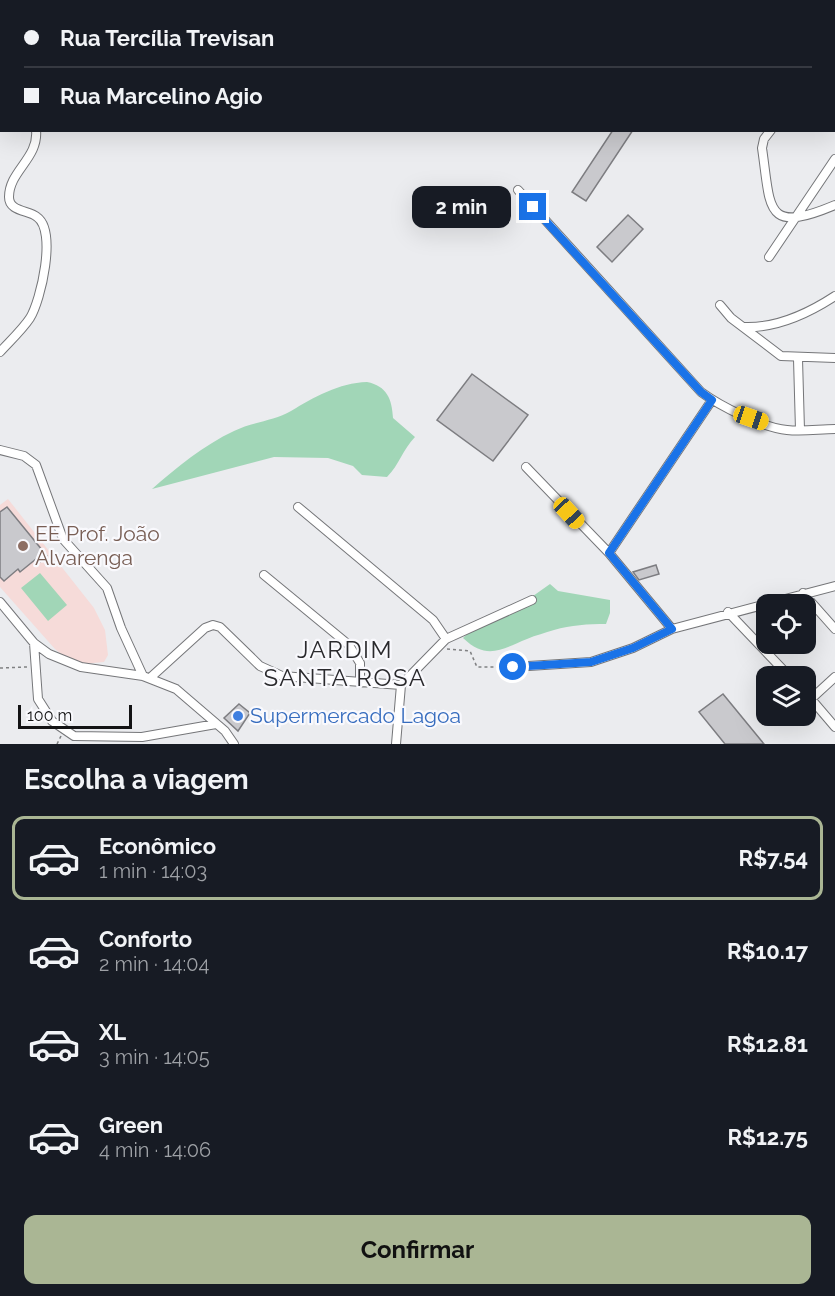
<!DOCTYPE html>
<html lang="pt">
<meta charset="utf-8">
<style>
:root{--surface:#171b24;--page:#242831;--text:#f1f3f6;--muted:#9ea1a6;--line:#363941;--accent:#aab694}
body{margin:0;font-family:Raleway,sans-serif;background:var(--page);color:var(--text);height:100vh;display:flex;flex-direction:column;font-size:22px;white-space:nowrap}
*{box-sizing:border-box;margin:0}
p{font-size:20px;color:var(--muted)}
.icon{flex:none;width:33px;height:33px;fill:none;stroke:currentColor;stroke-width:2;stroke-linecap:round;stroke-linejoin:round}
.map{position:relative;height:744px;overflow:hidden}
.sheet{display:flex;flex-direction:column;background:var(--surface);flex:1}
.sheet>*{flex:none}
.banner{position:absolute;left:0px;top:0px;width:836px;height:132px;box-shadow:0 6px 24px #0002;display:grid;align-content:center;height:132px;padding:0 24px;background:var(--surface)}
.buttons{position:absolute;left:756px;top:594px;display:grid;gap:12px}
.buttons a{display:grid;place-items:center;width:60px;height:60px;border-radius:12px;background:var(--surface);box-shadow:0 6px 24px #0002;font-size:30px}
.scale{position:absolute;left:18px;bottom:15px;width:114px;box-sizing:border-box;padding-left:6px;border:3px solid #131314;border-top:0;font-size:16px;line-height:21px;white-space:nowrap;color:#131314;-webkit-text-stroke:4px #f9f9fd;paint-order:stroke}
.end{position:absolute;width:27px;height:27px;margin:-14px;border:8px solid #1a73e8;background:#fff;box-shadow:0 0 0 3px #fff}
.from{border-radius:50%}
.bubble{position:absolute;height:42px;border-radius:12px;background:var(--surface);box-shadow:0 6px 24px #0002;font-size:20px;font-weight:700;line-height:42px;text-align:center}
.car{position:absolute;width:18px;height:36px;margin:-18px -9px;border-radius:8px;box-shadow:0 0 4px 2px #0007;background:linear-gradient(#f5c518 24%,#345 0 40%,#f5c518 0 76%,#345 0 86%,#f5c518 0)}
.banner b{display:flex;align-items:center;gap:21px;height:57px;font-size:22px}
.banner b+b{border-top:2px solid var(--line)}
.banner i{width:15px;height:15px;background:var(--text)}
ul{padding:0;list-style:none}
li{display:flex;align-items:center;gap:18px;height:84px;margin:0 12px 9px;padding:0 12px;border:3px solid transparent;border-radius:12px}
li div{flex:1}
li b{display:block;font-size:22px}
li em{font-style:normal;font-weight:700}
li.selected{border-color:var(--accent)}
li>.icon{width:54px;height:54px;stroke-width:1.5}
h2{padding:0 24px;font-size:27px;line-height:72px}
.primary-button{display:flex;gap:12px;margin-top:auto;padding:12px 24px}
.primary-button a{flex:1;height:69px;border-radius:12px;background:var(--accent);color:#111;font-size:24px;font-weight:700;line-height:69px;text-align:center}
.map>svg:first-child{display:block}
.education{fill:#f6dbd9}
.green{fill:#a1d6b7}
.building{fill:#c9c9cd;stroke:#7d7d81;stroke-width:1.5}
.lines{fill:none;stroke-linecap:round;stroke-linejoin:round}
.minor-casing{stroke:#757679;stroke-width:10}
.path{stroke:#808183;stroke-width:1.5;stroke-dasharray:3 3;stroke-linecap:butt}
.minor{stroke:#fff;stroke-width:8}
.route{stroke:#1a73e8;stroke-width:8}
.education-dot{fill:#8d6e63;stroke:#f9f9fd;stroke-width:2}
.shop-dot{fill:#3f7fe0;stroke:#f9f9fd;stroke-width:2}
.labels{text-anchor:middle;stroke-width:4.5;stroke-linejoin:round;paint-order:stroke}
.education-label{font-size:21px;fill:#785e54;stroke:#f9f9fd;text-anchor:start}
.shop-label{font-size:21px;fill:#366cbe;stroke:#f9f9fd;text-anchor:start}
.quarter-label{font-size:24px;letter-spacing:1.5px;fill:#2a2a2d;stroke:#f9f9fd}
</style>
<div class="map">
<svg width="835" height="744" viewBox="0 0 835 744">
<rect width="100%" height="100%" fill="#ebecef"/>
<path class="education" d="M8,499L94,608L105,630L108,655L104,662L83,664L65,657L55,649L0,587V505Z"/>
<path class="green" d="M367,382C387,386 392,399 393,418L415,437C403,449 399,465 387,477L362,475L353,466L328,458L274,457L152,489C177,467 204,445 234,431C252,422 274,421 291,411C314,397 339,383 367,382Z
M40,573L67,605L48,621L21,588Z
M550,584L558,591L610,600V613L606,624C588,624 571,625 554,630C545,633 536,635 527,639C502,649 487,661 463,638L472,629L526,601Z"/>
<path class="building" d="M613,130H633L586,201L572,192Z
M628,215L643,229L612,262L597,247Z
M472,374L528,415L493,461L437,420Z
M7,507L47,556L39,563L36,559L20,572L18,569L4,581L0,577V512Z
M656,565L659,574L639,580L633,572Z
M723,694L764,744H725L699,712Z
M239,704L250,713L238,731L224,718Z"/>
<g class="lines">
<defs>
<path id="minor" d="M695,0L696,2
M772,0L773,2
M601,2L602,0
M0,70H2
M834,70L835,71
M834,87H835
M771,130L764,139L762,148C771,209 764,235 835,205
M518,190L701,392C720,406 763,428 787,430C803,432 820,429 835,429
M769,257L835,159
M720,305L731,318L781,356L835,358
M745,327C777,328 809,313 835,296
M0,352C10,341 22,330 30,318C41,300 57,231 37,217C29,210 9,212 9,197C9,171 39,158 36,130
M798,359L800,430
M0,450L24,456L36,465L63,539L107,588L121,628L143,676
M526,467L609,553
M298,507L433,620L446,639
M264,575L349,645L360,663V683
M803,593L835,629
M0,602L34,643L49,654L81,667L143,676L176,689L225,731L234,744
M728,612L789,676
M672,629L609,553L712,400
M34,643L38,699L52,721L74,736L142,737L216,724
M513,667L591,662L633,648L672,629L835,586
M150,678L205,628L213,625L220,627L260,666L282,676L401,685
M806,693L835,727
M811,699L835,677
M396,744L401,685L446,639L532,600"/>
</defs>
<use href="#minor" class="minor-casing"/>
<path class="path" d="M447,649L470,651L477,667H506
M0,668L27,667
M57,744L61,736"/>
<use href="#minor" class="minor"/>
</g>
<g class="lines">
<path class="route" d="M513,667L591,662L633,648L672,629L609,553L712,400L701,392L533,207"/>
</g>
<circle class="education-dot" cx="23" cy="546" r="6"/>
<circle class="shop-dot" cx="238" cy="716" r="6"/>
<g class="labels">
<g class="education-label">
<text x="35" y="541">EE Prof. João<tspan x="35" dy="24">Alvarenga</tspan></text>
</g>
<g class="shop-label">
<text x="250" y="723">Supermercado Lagoa</text>
</g>
<g class="quarter-label">
<text x="345" y="658">JARDIM<tspan x="345" dy="28">SANTA ROSA</tspan></text>
</g>
</g>
</svg>
<div class="buttons">
<a><svg class="icon" aria-label="locate" viewBox="0 0 24 24"><circle cx="12" cy="12" r="6"/><path d="M12 2v4M12 18v4M2 12h4M18 12h4"/></svg></a>
<a><svg class="icon" aria-label="layers" viewBox="0 0 24 24"><path d="M12 4l9 5-9 5-9-5zM3 14l9 5 9-5"/></svg></a>
</div>
<div class="scale">100 m</div>
<i class="end from" style="left:513px;top:667px"></i>
<i class="end" style="left:533px;top:207px"></i>
<div class="bubble" style="left:412px;top:186px;width:99px">2 min</div>
<i class="car" style="left:751px;top:418px;rotate:109deg"></i>
<i class="car" style="left:569px;top:513px;rotate:137deg"></i>
<div class="banner">
<b><i class="from"></i>Rua Tercília Trevisan</b>
<b><i></i>Rua Marcelino Agio</b>
</div>
</div>
<section class="sheet">
<h2>Escolha a viagem</h2>
<ul>
<li class="selected"><svg class="icon" aria-label="car" viewBox="0 0 24 24"><path d="M5 17H2v-5l4-1 3-4h7l3 4 3 1v5h-3M9 17h6M6 11h13"/><circle cx="7" cy="17" r="2"/><circle cx="17" cy="17" r="2"/></svg><div><b>Econômico</b><p>1 min · 14:03</p></div><em>R$7.54</em></li>
<li><svg class="icon" aria-label="car" viewBox="0 0 24 24"><path d="M5 17H2v-5l4-1 3-4h7l3 4 3 1v5h-3M9 17h6M6 11h13"/><circle cx="7" cy="17" r="2"/><circle cx="17" cy="17" r="2"/></svg><div><b>Conforto</b><p>2 min · 14:04</p></div><em>R$10.17</em></li>
<li><svg class="icon" aria-label="car" viewBox="0 0 24 24"><path d="M5 17H2v-5l4-1 3-4h7l3 4 3 1v5h-3M9 17h6M6 11h13"/><circle cx="7" cy="17" r="2"/><circle cx="17" cy="17" r="2"/></svg><div><b>XL</b><p>3 min · 14:05</p></div><em>R$12.81</em></li>
<li><svg class="icon" aria-label="car" viewBox="0 0 24 24"><path d="M5 17H2v-5l4-1 3-4h7l3 4 3 1v5h-3M9 17h6M6 11h13"/><circle cx="7" cy="17" r="2"/><circle cx="17" cy="17" r="2"/></svg><div><b>Green</b><p>4 min · 14:06</p></div><em>R$12.75</em></li>
</ul>
<div class="primary-button"><a>Confirmar</a></div>
</section>
